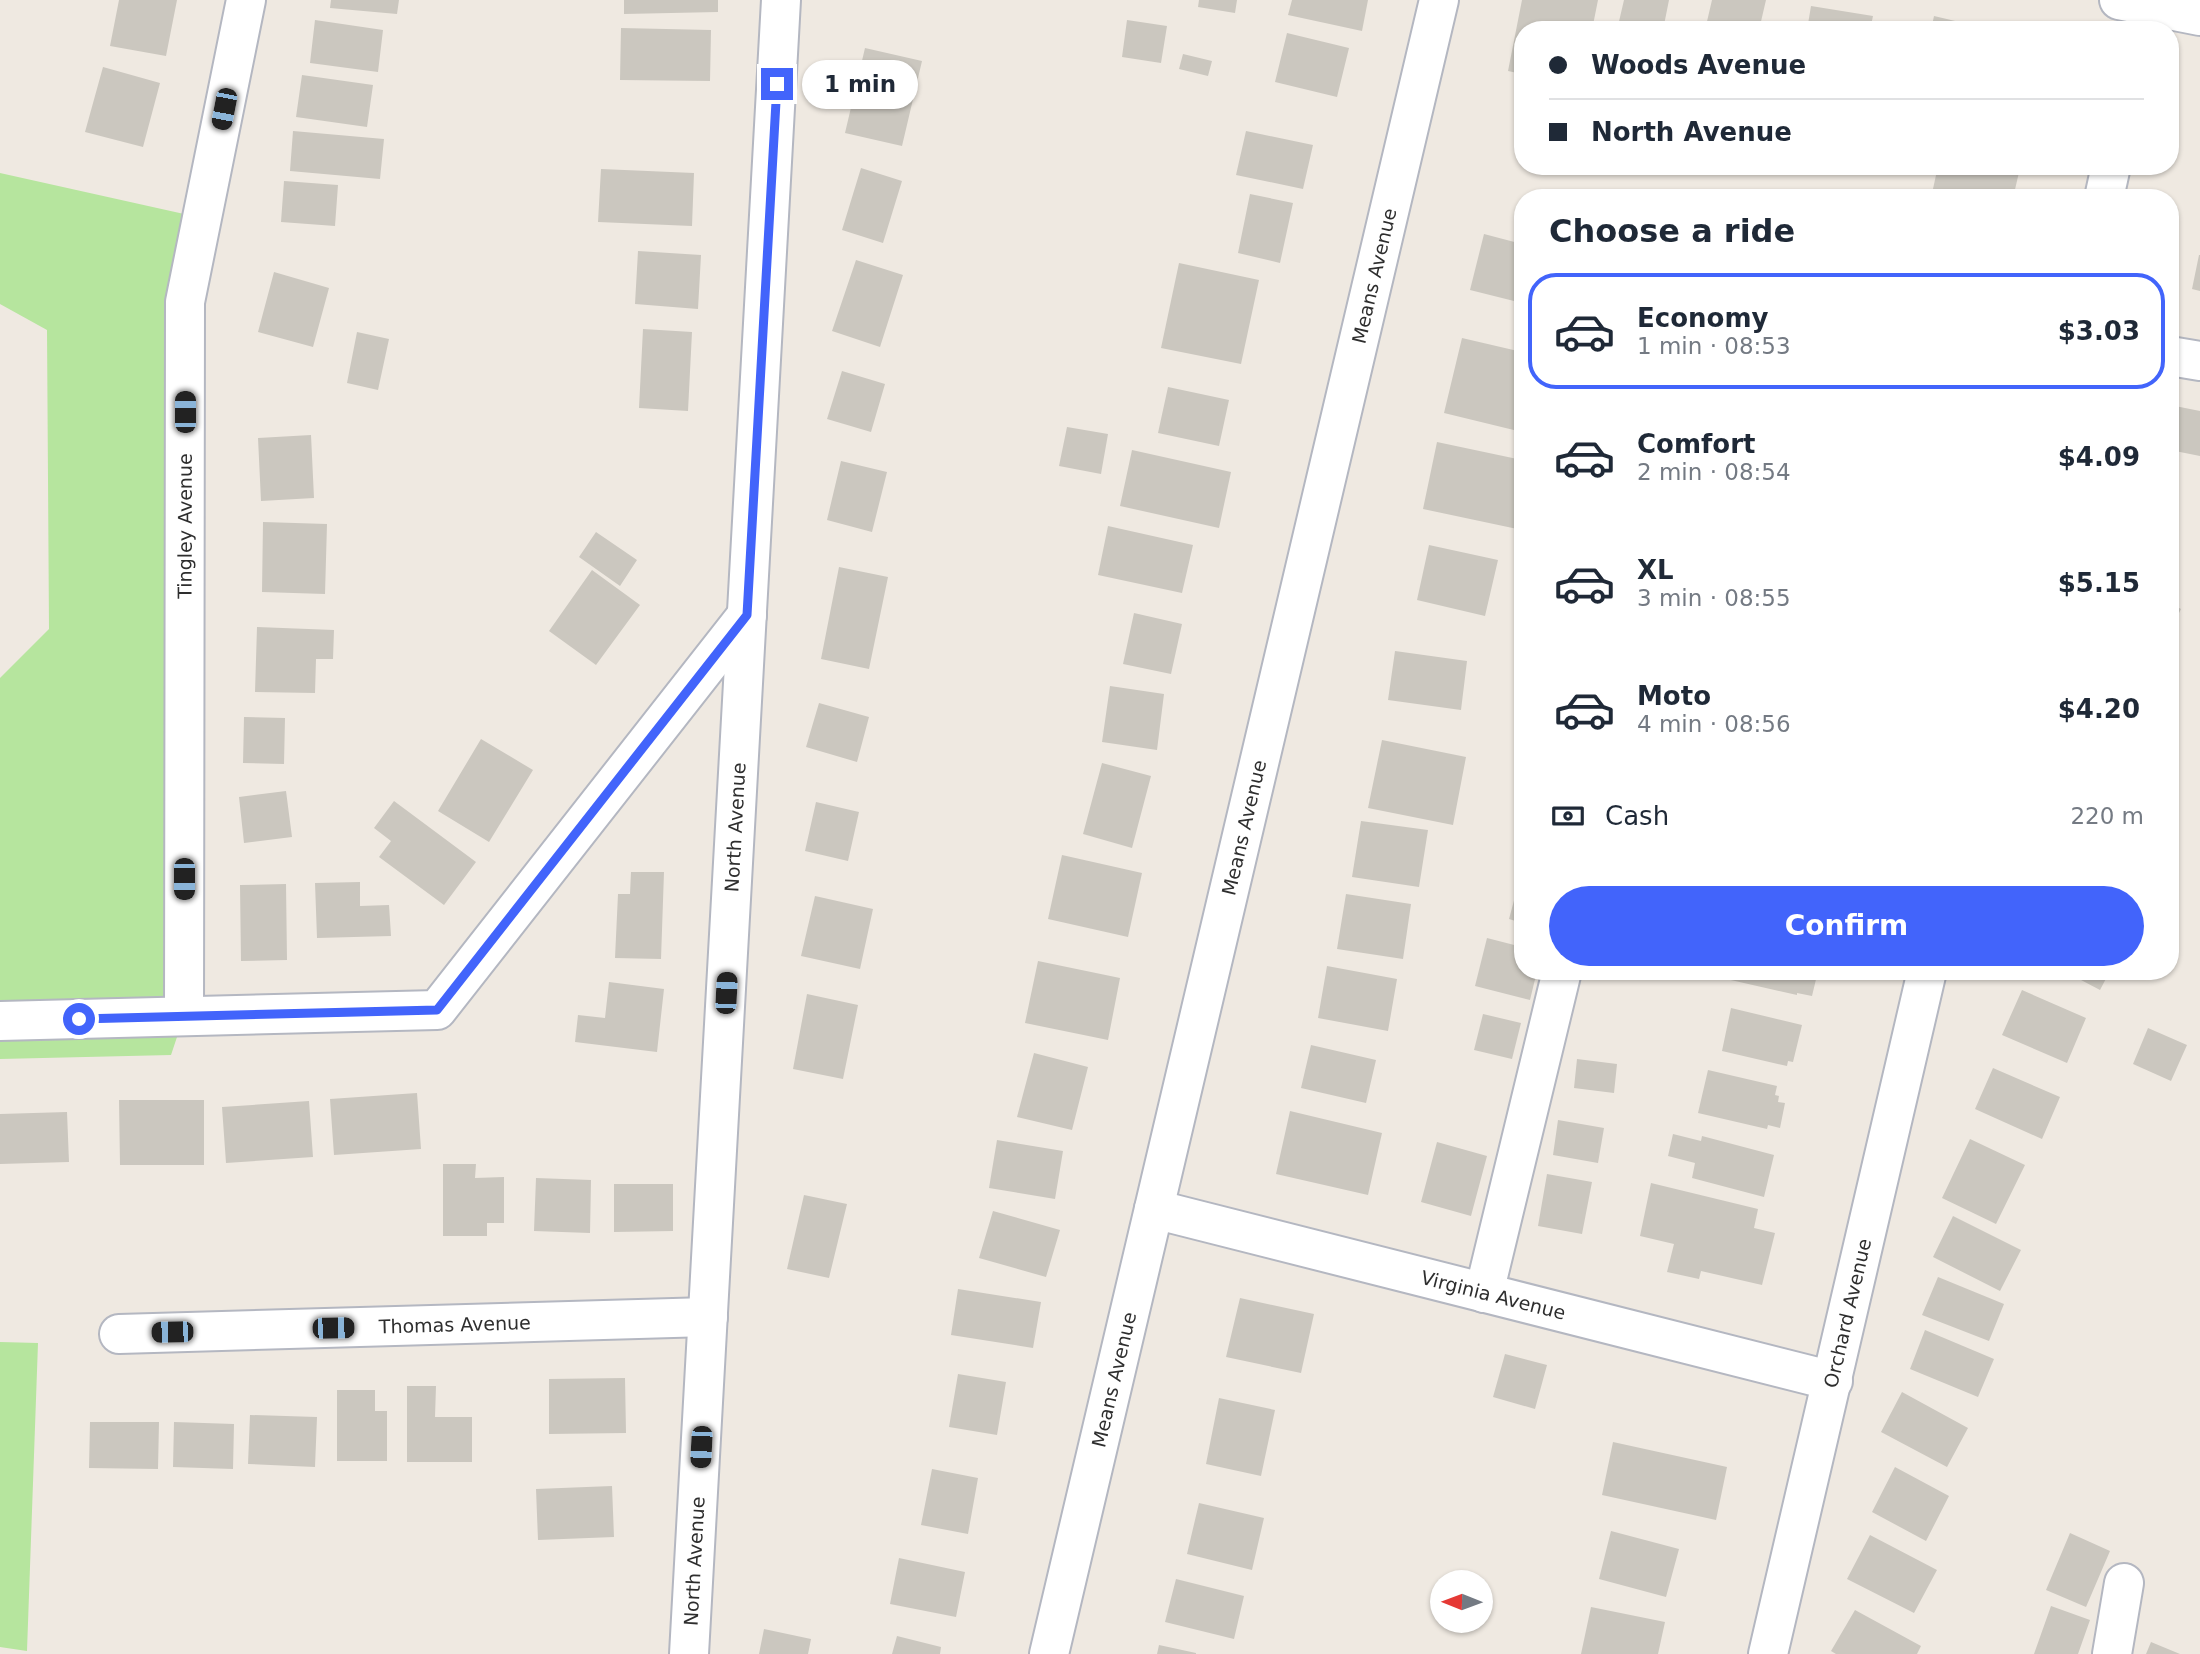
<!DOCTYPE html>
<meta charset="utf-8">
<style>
:root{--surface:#fff;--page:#f2f2f3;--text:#1f2937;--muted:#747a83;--line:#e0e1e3;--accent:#4264fb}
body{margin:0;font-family:"DejaVu Sans",sans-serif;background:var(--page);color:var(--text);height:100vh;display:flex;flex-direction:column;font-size:26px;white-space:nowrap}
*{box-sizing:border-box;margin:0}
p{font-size:23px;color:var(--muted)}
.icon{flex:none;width:38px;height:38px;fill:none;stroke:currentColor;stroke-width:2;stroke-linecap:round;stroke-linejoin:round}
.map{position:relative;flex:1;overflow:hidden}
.panel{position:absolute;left:1514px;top:189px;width:665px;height:791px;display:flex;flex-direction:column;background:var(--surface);border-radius:28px;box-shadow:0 2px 5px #0004}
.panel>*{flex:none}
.guide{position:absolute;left:1514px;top:21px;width:665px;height:154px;border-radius:28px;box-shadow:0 2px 5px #0004;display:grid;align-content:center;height:154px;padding:0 35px;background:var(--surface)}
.needle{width:46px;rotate:271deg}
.tools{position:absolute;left:1430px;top:1570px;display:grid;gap:14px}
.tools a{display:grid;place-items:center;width:63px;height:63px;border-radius:50%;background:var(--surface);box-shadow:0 2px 5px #0004;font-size:35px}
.end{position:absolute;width:32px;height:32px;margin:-16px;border:9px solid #4264fb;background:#fff;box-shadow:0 0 0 4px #fff}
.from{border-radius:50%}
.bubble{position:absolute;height:49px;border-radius:24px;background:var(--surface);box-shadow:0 2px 5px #0004;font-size:23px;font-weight:800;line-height:49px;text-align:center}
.car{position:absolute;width:21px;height:42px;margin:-21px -10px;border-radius:9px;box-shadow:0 0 5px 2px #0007;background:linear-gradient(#222 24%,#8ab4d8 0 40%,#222 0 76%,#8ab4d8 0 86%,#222 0)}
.guide b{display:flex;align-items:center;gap:24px;height:66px;font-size:26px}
.guide b+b{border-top:2px solid var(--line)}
.guide i{width:18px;height:18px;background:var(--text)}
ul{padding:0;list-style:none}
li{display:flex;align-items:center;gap:21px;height:116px;margin:0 14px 10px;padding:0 21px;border:4px solid transparent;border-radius:28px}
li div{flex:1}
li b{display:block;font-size:26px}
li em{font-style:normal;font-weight:800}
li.active{border-color:var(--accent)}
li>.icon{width:63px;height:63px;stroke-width:1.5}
h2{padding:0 35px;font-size:32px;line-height:84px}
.pay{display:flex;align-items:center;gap:18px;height:77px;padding:0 35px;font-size:26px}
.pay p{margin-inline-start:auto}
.primary-button{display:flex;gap:14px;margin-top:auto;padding:14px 35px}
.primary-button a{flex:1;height:80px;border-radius:42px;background:var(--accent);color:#fff;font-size:28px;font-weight:800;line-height:80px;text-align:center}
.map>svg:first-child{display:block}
.green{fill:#b6e59e}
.building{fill:#cbc7bf}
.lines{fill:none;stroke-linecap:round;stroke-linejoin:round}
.minor-casing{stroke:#b4b7c1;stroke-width:42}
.minor{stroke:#fff;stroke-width:38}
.route{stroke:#4264fb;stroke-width:9}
.labels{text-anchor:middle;stroke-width:5;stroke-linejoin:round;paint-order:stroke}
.street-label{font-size:19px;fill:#2e2e2e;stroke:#fff}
</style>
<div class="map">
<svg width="2200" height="1654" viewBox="0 0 2200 1654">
<rect width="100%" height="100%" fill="#efe9e1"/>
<path class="green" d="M0,173L202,218L184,1016L171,1055L0,1059V678L49,629L47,330L0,304Z
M0,1342L38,1343L27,1651L0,1647Z"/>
<path class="building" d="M119,0H177L166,56L110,46Z
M331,0H399L397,14L330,8Z
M624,0H718V12L624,14Z
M1199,0H1237L1235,13L1198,7Z
M1292,0H1368L1362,31L1288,15Z
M1522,0H1598L1592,30H1522V74L1508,71Z
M1624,0H1669L1663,30H1617Z
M1712,0H1766L1759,30H1705Z
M1811,6L1873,16L1870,30H1807Z
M1934,16L1989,29V30H1931Z
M315,20L383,30L378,72L310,63Z
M1127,20L1167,26L1161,63L1122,57Z
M621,28L711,30L710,81L620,80Z
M1287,33L1349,48L1337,97L1275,82Z
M865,48L922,61L902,146L845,133Z
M1183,54L1212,61L1208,76L1179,69Z
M103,67L160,83L143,147L85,132Z
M302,75L373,85L367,127L296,117Z
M293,131L384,139L380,179L290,171Z
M1246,131L1313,145L1303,189L1236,175Z
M1938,166H2014L2020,168L2013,198H1931Z
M861,168L902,181L883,243L842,230Z
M601,169L694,173L692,226L598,222Z
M284,181L338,185L335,226L281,222Z
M1250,194L1293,203L1280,263L1238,253Z
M1484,234L1522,244V303L1470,290Z
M638,251L701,255L698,309L635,304Z
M2199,255H2200V291L2192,289Z
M856,260L903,275L880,347L832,331Z
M1179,263L1259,280L1241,364L1161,348Z
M274,272L329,288L313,347L258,332Z
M643,329L692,332L688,411L639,408Z
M357,332L389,339L378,390L347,383Z
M1462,338L1522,352V432L1444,413Z
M842,371L885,384L871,432L827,419Z
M1168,387L1229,400L1219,446L1158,433Z
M2170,405L2200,411V456L2170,450Z
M1067,427L1108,434L1101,474L1059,466Z
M311,435L314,498L261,501L258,438Z
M1437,442L1522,460V530L1423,509Z
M1132,450L1231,472L1219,528L1120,506Z
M841,461L887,472L872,532L827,520Z
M263,522L327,524L325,594L262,592Z
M1108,526L1193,545L1182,593L1098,575Z
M596,532L637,560L620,586L579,557Z
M1429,545L1498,560L1485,616L1417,600Z
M839,567L888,577L869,669L821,659Z
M592,570L640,605L596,665L549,631Z
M2170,603L2181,609L2170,631Z
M1134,613L1182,624L1171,674L1123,664Z
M257,627L334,630L333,659H316L315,693L255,692Z
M1395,651L1467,661L1461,710L1388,700Z
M1110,686L1164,694L1157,750L1102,742Z
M819,703L869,717L857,762L806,747Z
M244,717L285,718L284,764L243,763Z
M481,739L533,770L489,842L438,811Z
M1382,740L1466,757L1453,825L1368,808Z
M1102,763L1151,776L1132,848L1083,834Z
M286,791L292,837L244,843L239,797Z
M394,801L476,862L444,905L379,857L391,841L374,828Z
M816,802L859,812L848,861L805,851Z
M1361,821L1428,830L1419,887L1352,877Z
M1062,855L1142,873L1128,937L1048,919Z
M631,872H664L661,959L615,958L618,894H630Z
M360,882V906L389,905L391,936L317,938L315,883Z
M1519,882L1522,883V923L1509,919Z
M286,884L287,960L241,961L240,885Z
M1346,894L1411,904L1403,959L1337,949Z
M815,896L873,909L860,969L801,956Z
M1487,938L1522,947V971H1537L1530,1000L1475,986Z
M1038,961L1120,978L1108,1040L1025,1023Z
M1327,966L1397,979L1388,1031L1318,1018Z
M1724,971H1818L1812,996L1797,993V995L1722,978Z
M2064,971H2110L2100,990Z
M609,982L664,989L657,1052L575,1042L578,1015L605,1018Z
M2022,990L2086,1018L2067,1063L2002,1035Z
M807,994L858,1005L843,1079L793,1069Z
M1731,1008L1802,1025L1793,1062L1788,1061L1787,1066L1722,1051Z
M1483,1014L1521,1023L1512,1059L1474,1050Z
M2148,1028L2187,1045L2171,1081L2133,1064Z
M1311,1045L1376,1060L1366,1103L1301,1088Z
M1034,1053L1088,1067L1072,1130L1017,1117Z
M1577,1059L1617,1064L1614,1093L1574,1088Z
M1993,1068L2060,1097L2042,1139L1975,1109Z
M1708,1070L1777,1086L1775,1095L1779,1096L1778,1102L1785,1103L1780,1128L1768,1125L1767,1129L1698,1113Z
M417,1093L421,1149L334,1155L330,1099Z
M119,1100H204V1165H120Z
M309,1101L313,1157L226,1163L222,1107Z
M1290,1111L1382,1133L1368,1195L1276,1174Z
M67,1112L69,1162L0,1164V1114Z
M1558,1120L1604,1128L1598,1163L1553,1155Z
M1673,1134L1701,1141L1702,1136L1774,1155L1764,1197L1692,1178L1695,1163L1668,1156Z
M1970,1139L2025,1165L1996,1224L1942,1198Z
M997,1140L1063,1151L1055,1199L989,1188Z
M1437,1142L1487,1156L1471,1216L1421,1202Z
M443,1164H476L475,1178L504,1177V1223H487V1236H443Z
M1547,1174L1592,1182L1582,1234L1538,1226Z
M536,1178L591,1180L590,1233L534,1231Z
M1651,1183L1758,1209L1754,1228L1775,1233L1762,1285L1701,1271L1699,1279L1667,1272L1674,1244L1640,1236Z
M614,1184H673V1231L614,1232Z
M804,1195L847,1204L829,1278L787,1269Z
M993,1211L1060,1230L1046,1277L979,1258Z
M1953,1216L2021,1250L2000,1291L1933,1257Z
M1938,1277L2004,1304L1989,1341L1922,1315Z
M958,1289L1041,1302L1033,1348L951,1335Z
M1240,1298L1314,1314L1301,1373L1226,1357Z
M1925,1330L1994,1359L1978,1397L1910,1369Z
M1505,1354L1547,1365L1535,1409L1493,1397Z
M958,1374L1006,1382L997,1435L949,1427Z
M625,1378L626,1433L549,1434V1379Z
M407,1386H436L435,1417H472V1462H407Z
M337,1390H375V1411H387V1461H337Z
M1902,1392L1968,1428L1947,1467L1881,1432Z
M1219,1398L1275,1410L1261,1476L1206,1464Z
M250,1415L317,1417L315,1467L248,1464Z
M90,1422H159L158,1469L89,1468Z
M174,1422L234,1424L233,1469L173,1467Z
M1613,1442L1727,1467L1716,1520L1602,1495Z
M1895,1467L1949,1496L1926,1541L1872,1512Z
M932,1469L978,1478L968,1534L921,1525Z
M612,1486L614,1537L538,1540L536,1489Z
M1199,1503L1264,1518L1252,1570L1187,1554Z
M1611,1531L1679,1549L1666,1597L1599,1579Z
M2070,1533L2110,1551L2086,1607L2046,1590Z
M1870,1535L1937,1570L1914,1613L1847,1579Z
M899,1558L965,1572L956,1617L890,1604Z
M1176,1579L1244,1596L1234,1639L1165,1622Z
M2051,1606L2090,1620L2078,1654H2034Z
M1591,1607L1665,1622L1658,1654H1581Z
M1855,1610L1921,1646L1917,1654H1836L1831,1651Z
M764,1629L811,1639L808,1654H759Z
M897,1636L941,1647L940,1654H892Z
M2151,1642L2180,1654H2146Z
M1159,1645L1196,1653V1654H1157Z"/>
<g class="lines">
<defs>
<g id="minor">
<path d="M2119,0L2200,16"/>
<path d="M2104,198L2111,166"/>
<path d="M2170,356L2200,361"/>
<path id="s1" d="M184,1016L185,302L246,0"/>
<path d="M0,1021L437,1010L747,615"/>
<path id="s2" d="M1154,1209L1833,1381"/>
<path d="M1484,1293L1562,971"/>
<path id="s3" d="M119,1334L708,1317"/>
<path id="s4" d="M689,1654L781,0"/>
<path id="s5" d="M1049,1654L1439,0"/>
<path id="s6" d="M1768,1654L1927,971"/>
<path d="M2112,1654L2124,1583"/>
</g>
</defs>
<use href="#minor" class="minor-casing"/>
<use href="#minor" class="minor"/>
</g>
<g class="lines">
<path class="route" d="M79,1019L437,1010L747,615L777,84"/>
</g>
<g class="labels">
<g class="street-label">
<text dy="7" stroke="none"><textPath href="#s5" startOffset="1416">Means Avenue</textPath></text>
<text dy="7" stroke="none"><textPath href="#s1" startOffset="490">Tingley Avenue</textPath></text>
<text dy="7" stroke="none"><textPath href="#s4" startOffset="828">North Avenue</textPath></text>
<text dy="7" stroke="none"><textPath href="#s5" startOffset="849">Means Avenue</textPath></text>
<text dy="7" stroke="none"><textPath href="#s2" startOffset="350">Virginia Avenue</textPath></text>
<text dy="7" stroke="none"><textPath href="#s6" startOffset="350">Orchard Avenue</textPath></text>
<text dy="7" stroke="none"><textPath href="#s3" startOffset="336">Thomas Avenue</textPath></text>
<text dy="7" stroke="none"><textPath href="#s5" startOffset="282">Means Avenue</textPath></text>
<text dy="7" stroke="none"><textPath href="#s4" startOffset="93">North Avenue</textPath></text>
</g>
</g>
</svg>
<div class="tools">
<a><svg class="needle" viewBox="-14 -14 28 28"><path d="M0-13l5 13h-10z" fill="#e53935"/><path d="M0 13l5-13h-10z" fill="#747a83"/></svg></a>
</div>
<i class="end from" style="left:79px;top:1019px"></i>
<i class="end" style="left:777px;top:84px"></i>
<div class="bubble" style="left:802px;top:60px;width:116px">1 min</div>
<i class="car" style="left:224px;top:109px;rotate:191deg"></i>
<i class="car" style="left:185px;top:412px;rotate:0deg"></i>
<i class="car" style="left:184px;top:879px;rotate:180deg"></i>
<i class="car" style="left:726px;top:993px;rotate:3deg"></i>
<i class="car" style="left:333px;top:1328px;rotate:89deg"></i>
<i class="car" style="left:172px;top:1332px;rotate:269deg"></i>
<i class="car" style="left:701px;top:1447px;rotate:183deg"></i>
<div class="guide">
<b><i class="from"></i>Woods Avenue</b>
<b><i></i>North Avenue</b>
</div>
<section class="panel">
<h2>Choose a ride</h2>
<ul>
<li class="active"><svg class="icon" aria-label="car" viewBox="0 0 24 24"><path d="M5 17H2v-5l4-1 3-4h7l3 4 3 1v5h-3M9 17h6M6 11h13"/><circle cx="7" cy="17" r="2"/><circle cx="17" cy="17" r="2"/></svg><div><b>Economy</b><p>1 min · 08:53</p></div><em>$3.03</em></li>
<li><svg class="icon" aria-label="car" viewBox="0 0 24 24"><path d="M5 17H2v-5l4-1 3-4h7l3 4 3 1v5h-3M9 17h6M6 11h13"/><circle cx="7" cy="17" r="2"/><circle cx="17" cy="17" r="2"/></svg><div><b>Comfort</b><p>2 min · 08:54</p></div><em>$4.09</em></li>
<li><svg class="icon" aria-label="car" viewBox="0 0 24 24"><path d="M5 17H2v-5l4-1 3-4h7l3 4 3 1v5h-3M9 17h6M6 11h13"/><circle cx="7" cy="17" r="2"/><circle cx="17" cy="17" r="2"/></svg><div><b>XL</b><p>3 min · 08:55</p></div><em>$5.15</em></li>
<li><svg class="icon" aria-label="car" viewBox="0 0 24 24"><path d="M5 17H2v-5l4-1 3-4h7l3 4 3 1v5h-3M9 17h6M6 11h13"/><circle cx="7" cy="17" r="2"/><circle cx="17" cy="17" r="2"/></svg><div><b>Moto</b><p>4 min · 08:56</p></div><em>$4.20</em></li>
</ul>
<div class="pay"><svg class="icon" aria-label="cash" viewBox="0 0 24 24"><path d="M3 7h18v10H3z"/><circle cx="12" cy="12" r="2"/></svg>Cash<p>220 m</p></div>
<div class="primary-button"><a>Confirm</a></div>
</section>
</div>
